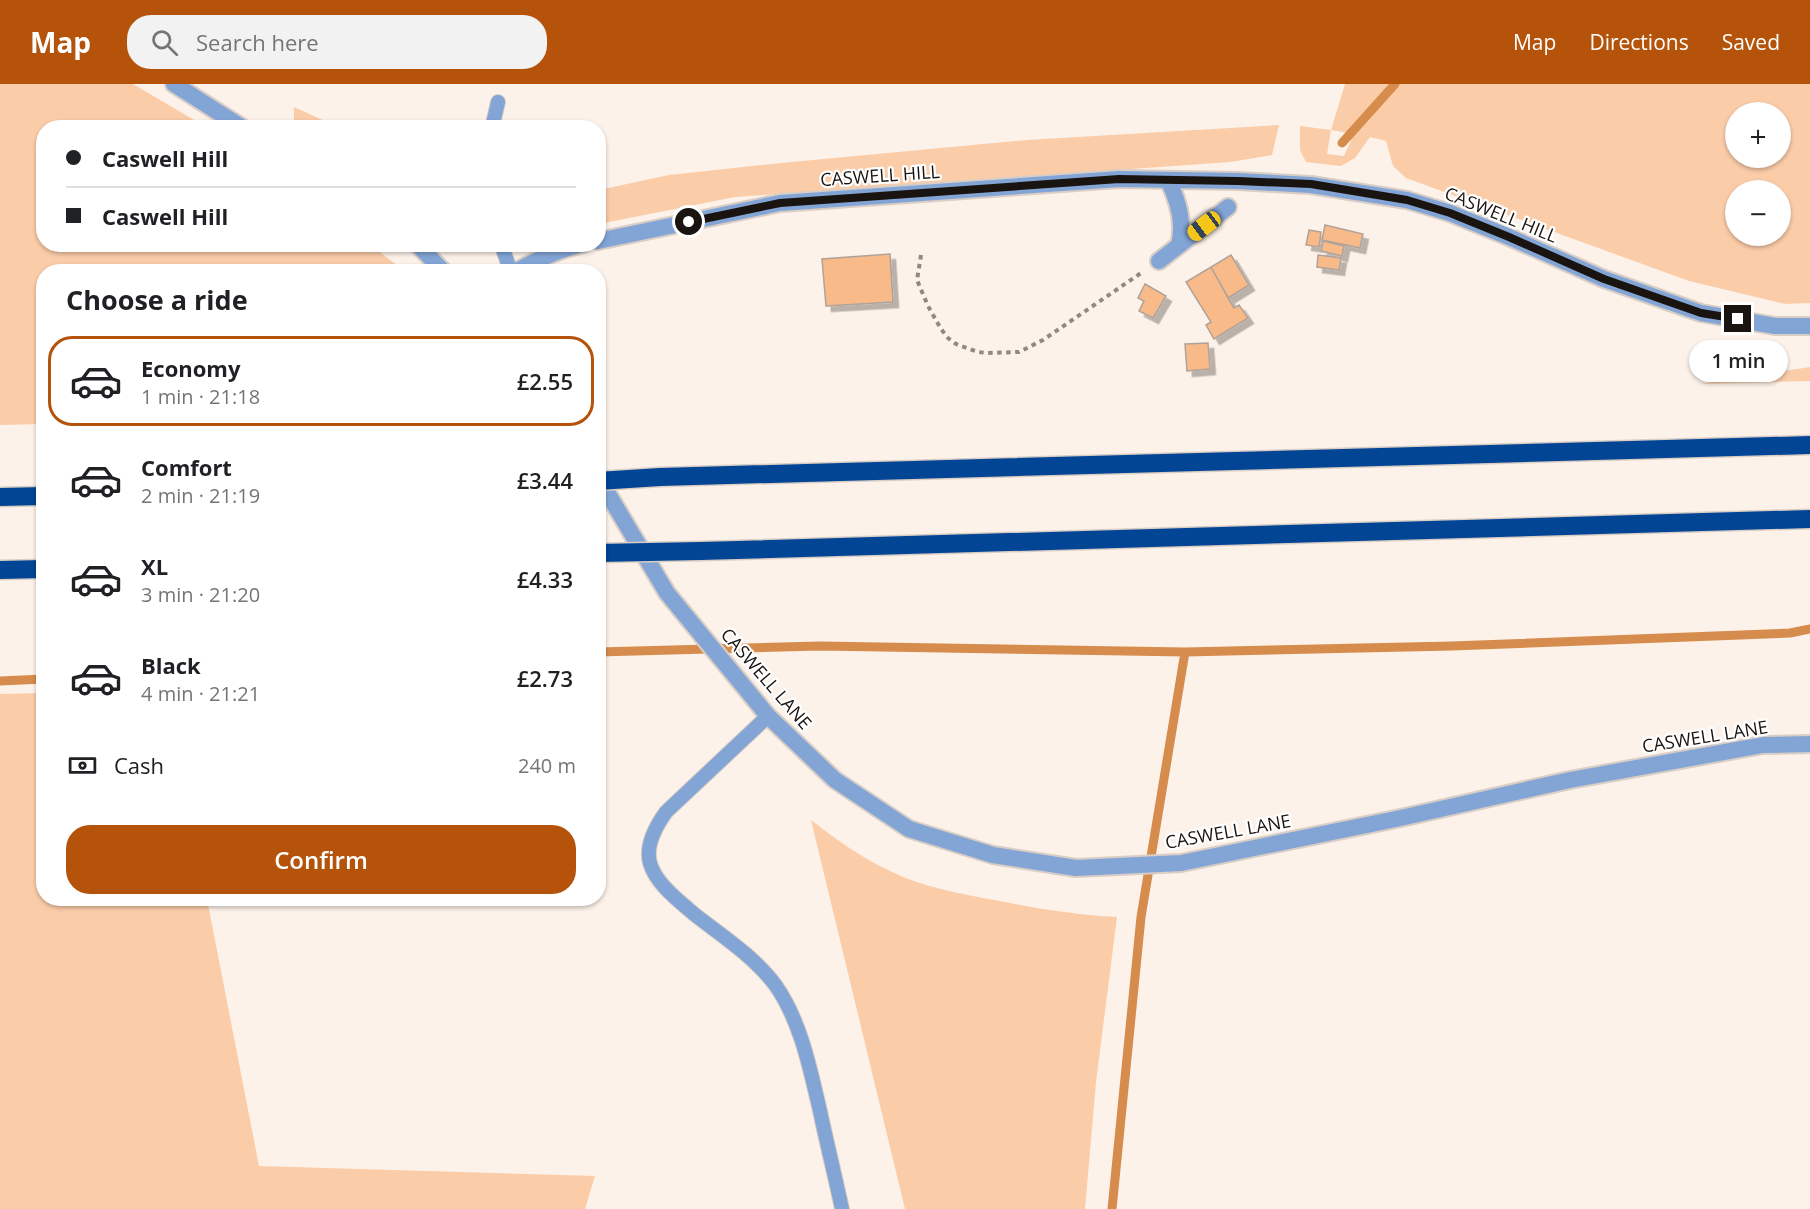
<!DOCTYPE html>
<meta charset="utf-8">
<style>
:root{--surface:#fff;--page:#f2f2f2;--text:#202124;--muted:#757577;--line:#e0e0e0;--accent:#b45309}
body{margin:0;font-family:"Open Sans",sans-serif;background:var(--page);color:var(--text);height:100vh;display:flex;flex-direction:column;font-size:22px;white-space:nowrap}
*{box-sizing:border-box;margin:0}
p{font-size:20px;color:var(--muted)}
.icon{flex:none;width:33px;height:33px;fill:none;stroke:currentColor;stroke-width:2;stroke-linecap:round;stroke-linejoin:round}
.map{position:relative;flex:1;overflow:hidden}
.details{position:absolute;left:36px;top:180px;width:570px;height:642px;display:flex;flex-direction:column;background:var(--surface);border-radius:24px;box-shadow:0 2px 4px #0004}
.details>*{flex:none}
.hud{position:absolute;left:36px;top:36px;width:570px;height:132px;border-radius:24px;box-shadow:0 2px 4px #0004;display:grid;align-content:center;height:132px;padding:0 30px;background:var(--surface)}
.tools{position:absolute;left:1725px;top:18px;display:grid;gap:12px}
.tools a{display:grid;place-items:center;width:66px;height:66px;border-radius:50%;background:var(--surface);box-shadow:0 2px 4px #0004;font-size:30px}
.end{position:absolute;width:27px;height:27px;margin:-14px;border:8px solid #191410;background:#fff;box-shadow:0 0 0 3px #fff}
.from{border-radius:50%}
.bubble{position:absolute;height:42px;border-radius:21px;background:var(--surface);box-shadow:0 2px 4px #0004;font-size:20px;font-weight:600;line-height:42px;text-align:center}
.car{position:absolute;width:18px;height:36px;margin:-18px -9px;border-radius:8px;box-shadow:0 0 4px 2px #0007;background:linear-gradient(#f5c518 24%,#345 0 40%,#f5c518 0 76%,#345 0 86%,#f5c518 0)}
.hud b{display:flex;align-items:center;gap:21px;height:57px;font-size:22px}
.hud b+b{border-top:2px solid var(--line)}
.hud i{width:15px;height:15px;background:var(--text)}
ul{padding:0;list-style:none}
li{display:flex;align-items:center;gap:18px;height:90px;margin:0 12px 9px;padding:0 18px;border:3px solid transparent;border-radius:24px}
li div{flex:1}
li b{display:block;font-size:22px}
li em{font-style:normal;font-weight:600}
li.selected{border-color:var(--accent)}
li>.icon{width:54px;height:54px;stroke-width:1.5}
h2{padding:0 30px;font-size:27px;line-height:72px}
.pay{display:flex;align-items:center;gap:15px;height:66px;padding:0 30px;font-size:22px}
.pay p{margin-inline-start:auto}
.button{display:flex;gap:12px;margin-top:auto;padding:12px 30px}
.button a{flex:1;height:69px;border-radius:24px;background:var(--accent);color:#fff;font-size:24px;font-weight:600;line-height:69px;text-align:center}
header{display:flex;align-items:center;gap:36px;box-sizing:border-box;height:84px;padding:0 30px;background:var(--accent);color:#fff}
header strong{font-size:28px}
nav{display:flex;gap:33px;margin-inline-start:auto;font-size:21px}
.search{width:420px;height:54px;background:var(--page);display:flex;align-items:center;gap:15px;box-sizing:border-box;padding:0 21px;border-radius:24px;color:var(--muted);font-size:22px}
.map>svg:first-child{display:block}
.green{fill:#fbcca8;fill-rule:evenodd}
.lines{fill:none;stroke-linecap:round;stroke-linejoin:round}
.stream{stroke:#d68c4d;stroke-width:9}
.building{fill:#f8ba89;stroke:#b0a298;stroke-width:1.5;filter:url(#shadow)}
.service-casing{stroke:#d9cec6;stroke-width:16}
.minor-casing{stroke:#d9cec6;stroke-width:20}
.motorway-casing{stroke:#d9cec6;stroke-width:21}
.path{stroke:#908881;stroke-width:4;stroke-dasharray:4.5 4.5;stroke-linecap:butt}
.service{stroke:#83a5d6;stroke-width:14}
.minor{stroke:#83a5d6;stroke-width:16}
.motorway{stroke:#024595;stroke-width:18}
.motorway-bridge-casing{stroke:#d9cec6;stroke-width:21;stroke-linecap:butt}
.motorway-bridge{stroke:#024595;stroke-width:18}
.route{stroke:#191410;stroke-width:8}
.labels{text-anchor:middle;stroke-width:4.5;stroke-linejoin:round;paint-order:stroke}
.street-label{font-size:18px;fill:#191410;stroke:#fff}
</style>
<header>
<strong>Map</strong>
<div class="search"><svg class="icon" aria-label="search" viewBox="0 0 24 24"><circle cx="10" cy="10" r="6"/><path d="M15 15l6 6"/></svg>Search here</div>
<nav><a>Map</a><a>Directions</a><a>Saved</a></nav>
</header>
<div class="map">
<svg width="1810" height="1125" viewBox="0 0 1810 1125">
<defs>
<filter id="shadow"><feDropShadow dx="5.5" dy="5.5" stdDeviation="0" flood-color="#0004"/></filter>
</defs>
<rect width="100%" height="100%" fill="#fdf2e9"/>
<path class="green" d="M0,0H133L206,43L44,44V160L370,161L405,187L44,188L43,340L0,341Z
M1345,0H1810V219L1785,220L1689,197L1406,94L1393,82L1386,57L1370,53L1355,74L1341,82L1306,78L1300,66V42L1331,46ZM1736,28H1780V74H1736ZM1331,46L1354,50L1344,72L1327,70ZM1736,106H1780V152H1736Z
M294,23L338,43H294Z
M1279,41L1272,71L1230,78L735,113L599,140V106L669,91L781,79L1027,56Z
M1810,283V297L1700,300Z
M43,609L44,814L207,815L259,1082L595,1092L585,1125H0V610Z
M811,736C835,755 861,773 888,786C921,803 958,809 994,816C1035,824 1076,831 1117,833L1096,998L1085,1125H905Z"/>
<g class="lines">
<path class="stream" d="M1342,59L1395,0
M598,568L820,562L1185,568L1452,562L1790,549L1810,545
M0,597L44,595
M1112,1125L1141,833L1185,568"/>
</g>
<path class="building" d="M1325,141L1363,150L1360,164L1322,156Z
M1309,146L1321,148L1319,163L1306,161Z
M1323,157L1344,162L1342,172L1321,167Z
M890,170L893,218L826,222L822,175Z
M1231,171L1249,201L1228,214L1234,224L1239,221L1248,234L1214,255L1206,241L1211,238L1186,198Z
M1231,171L1249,201L1228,214L1211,183Z
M1318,171L1341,174L1339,186L1317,183Z
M1211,183L1234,224L1239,221L1248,234L1214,255L1206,241L1211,238L1186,198Z
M1145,200L1166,212L1153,234L1139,227L1144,217L1138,214Z
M1208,259L1210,285L1187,287L1185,260Z"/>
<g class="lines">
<defs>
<path id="service" d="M492,44L498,18
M501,160L511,188
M768,632L666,728C656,742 645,761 650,779C656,800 678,816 694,830C722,852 755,873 776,902C801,938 810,985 820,1027C827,1060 835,1092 842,1125"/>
<path id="minor" d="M174,0L243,44
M1168,96C1178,116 1185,138 1179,161
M598,157L780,119L1119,95L1238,97L1311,101L1407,116L1450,129L1509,153L1604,195L1701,229L1775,242H1810
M417,160L444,188
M1159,177L1228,123
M515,188C536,176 558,166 582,160
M598,393L667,509L768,632L835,696L909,745L993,771L1076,784L1181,779L1396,735L1570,696L1763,661L1810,660"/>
<path id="motorway" d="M660,393L1810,361
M0,413L44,412
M700,467L1810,435
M0,486L44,485"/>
</defs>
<use href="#service" class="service-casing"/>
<use href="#minor" class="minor-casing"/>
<use href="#motorway" class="motorway-casing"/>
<path class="path" d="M921,171L917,196L928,222L941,245L948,254L956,260L978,268L987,269L1019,268L1043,256L1141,189"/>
<use href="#service" class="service"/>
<use href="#minor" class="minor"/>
<use href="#motorway" class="motorway"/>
<defs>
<path id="motorway-bridge" d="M598,397L660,393
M598,469L700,467"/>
</defs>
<use href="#motorway-bridge" class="motorway-bridge-casing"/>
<use href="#motorway-bridge" class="motorway-bridge"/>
</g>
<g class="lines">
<path class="route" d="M689,138L780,119L1119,95L1238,97L1311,100L1407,116L1450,129L1509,153L1604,195L1701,229L1738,235"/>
</g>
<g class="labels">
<g class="street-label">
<text transform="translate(880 92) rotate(-4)" y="6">CASWELL HILL</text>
<text transform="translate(1501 131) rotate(22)" y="6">CASWELL HILL</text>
<text transform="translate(766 595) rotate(49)" y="6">CASWELL LANE</text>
<text transform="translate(1705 653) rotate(-9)" y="6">CASWELL LANE</text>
<text transform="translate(1228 748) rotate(-10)" y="6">CASWELL LANE</text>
</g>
</g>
</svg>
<div class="tools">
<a>+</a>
<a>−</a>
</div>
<i class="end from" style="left:689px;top:138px"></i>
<i class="end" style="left:1738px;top:235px"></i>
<div class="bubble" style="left:1689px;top:256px;width:99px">1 min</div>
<i class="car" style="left:1204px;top:142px;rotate:233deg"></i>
<div class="hud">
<b><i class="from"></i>Caswell Hill</b>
<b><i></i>Caswell Hill</b>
</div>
<section class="details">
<h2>Choose a ride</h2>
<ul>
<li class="selected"><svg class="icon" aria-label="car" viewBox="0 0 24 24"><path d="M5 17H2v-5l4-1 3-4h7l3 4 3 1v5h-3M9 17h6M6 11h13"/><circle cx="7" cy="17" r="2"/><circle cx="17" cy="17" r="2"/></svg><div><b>Economy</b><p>1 min · 21:18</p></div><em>£2.55</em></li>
<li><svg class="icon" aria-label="car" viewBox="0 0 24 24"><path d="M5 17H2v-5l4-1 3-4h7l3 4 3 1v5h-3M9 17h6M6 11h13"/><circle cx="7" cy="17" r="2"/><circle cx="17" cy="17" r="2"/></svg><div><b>Comfort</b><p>2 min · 21:19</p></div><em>£3.44</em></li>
<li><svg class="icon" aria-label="car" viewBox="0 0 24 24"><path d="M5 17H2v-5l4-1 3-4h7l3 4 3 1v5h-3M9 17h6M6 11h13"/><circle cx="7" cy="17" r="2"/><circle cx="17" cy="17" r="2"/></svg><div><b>XL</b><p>3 min · 21:20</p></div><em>£4.33</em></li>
<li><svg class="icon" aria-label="car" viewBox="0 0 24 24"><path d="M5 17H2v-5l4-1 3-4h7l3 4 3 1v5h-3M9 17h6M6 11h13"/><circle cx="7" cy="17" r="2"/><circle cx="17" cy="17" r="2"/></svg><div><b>Black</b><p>4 min · 21:21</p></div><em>£2.73</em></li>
</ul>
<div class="pay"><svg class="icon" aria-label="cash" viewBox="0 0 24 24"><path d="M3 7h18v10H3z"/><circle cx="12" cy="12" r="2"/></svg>Cash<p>240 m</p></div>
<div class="button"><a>Confirm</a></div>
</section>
</div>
